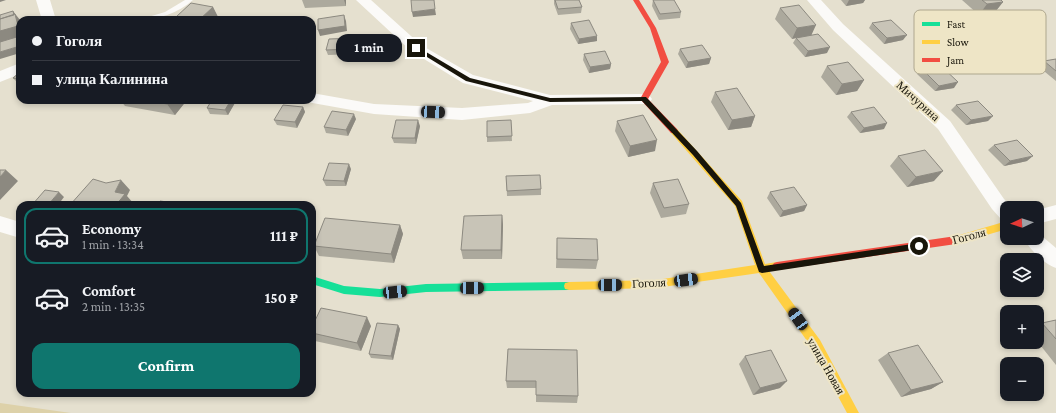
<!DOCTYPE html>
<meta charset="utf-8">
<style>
:root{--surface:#171b24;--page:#20242c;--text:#f1f3f6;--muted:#9ea1a6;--line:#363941;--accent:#0f766e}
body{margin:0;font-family:"Crimson Pro",serif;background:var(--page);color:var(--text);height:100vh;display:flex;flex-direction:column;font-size:15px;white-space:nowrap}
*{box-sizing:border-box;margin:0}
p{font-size:13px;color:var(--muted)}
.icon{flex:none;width:22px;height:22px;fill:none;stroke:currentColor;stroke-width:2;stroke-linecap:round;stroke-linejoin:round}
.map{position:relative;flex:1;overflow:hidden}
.side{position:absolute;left:16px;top:201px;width:300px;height:196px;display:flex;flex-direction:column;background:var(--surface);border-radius:12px;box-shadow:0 2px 6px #0003}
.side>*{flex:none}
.banner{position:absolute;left:16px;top:16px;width:300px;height:88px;border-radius:12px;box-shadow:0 2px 6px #0003;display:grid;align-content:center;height:88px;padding:0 16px;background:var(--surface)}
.needle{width:26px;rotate:266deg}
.controls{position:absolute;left:1000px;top:201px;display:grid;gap:8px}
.controls a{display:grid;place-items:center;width:44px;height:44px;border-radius:8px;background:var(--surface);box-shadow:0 2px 6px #0003;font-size:20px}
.end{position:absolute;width:18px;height:18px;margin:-9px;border:5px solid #18150a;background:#fff;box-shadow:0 0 0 2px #fff}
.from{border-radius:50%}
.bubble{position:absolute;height:28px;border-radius:12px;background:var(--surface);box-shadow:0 2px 6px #0003;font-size:13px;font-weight:700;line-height:28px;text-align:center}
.car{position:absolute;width:12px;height:24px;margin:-12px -6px;border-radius:5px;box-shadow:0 0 3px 1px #0007;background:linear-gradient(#222 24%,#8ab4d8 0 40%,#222 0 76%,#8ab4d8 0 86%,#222 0)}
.banner b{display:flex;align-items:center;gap:14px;height:38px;font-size:15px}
.banner b+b{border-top:1px solid var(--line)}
.banner i{width:10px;height:10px;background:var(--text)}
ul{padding:7px 0 0;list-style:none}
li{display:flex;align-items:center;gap:12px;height:56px;margin:0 8px 6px;padding:0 8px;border:2px solid transparent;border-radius:12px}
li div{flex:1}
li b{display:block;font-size:15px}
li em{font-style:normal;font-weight:700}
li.current{border-color:var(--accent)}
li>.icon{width:36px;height:36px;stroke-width:1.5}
.action{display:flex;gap:8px;margin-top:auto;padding:8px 16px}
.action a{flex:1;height:46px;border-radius:12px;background:var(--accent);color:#fff;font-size:16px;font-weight:700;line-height:46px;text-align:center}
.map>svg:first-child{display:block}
.green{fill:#ddd1a9}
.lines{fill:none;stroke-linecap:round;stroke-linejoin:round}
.lane{fill:#fbfaf8;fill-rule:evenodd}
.street{fill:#fbfaf8;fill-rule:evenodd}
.fast{fill:#16e098;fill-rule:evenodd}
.slow{fill:#ffcf43;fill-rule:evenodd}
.jam{fill:#f24e42;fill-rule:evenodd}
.wall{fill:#aca99d}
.shaded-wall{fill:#8c8980}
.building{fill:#c8c4b7;stroke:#8c8980}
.route{fill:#18150a}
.labels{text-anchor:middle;stroke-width:4;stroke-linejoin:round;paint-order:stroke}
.street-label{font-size:12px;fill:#18150a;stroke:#eee5c6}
.key{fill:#eee5c6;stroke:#aea78e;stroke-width:1}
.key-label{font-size:11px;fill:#18150a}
</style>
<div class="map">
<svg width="1056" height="413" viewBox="0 0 1056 413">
<rect width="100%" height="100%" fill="#e5e0cf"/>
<path class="green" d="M0,403L71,413H0Z"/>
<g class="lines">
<path class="lane" d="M185,0H193C179,13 157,20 138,20L165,12Z"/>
<path class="street" d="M36,0H50L56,20H42Z
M356,0H371L421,45L473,75L550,95L644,94L649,95L652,99L649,103L644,104L552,105L530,113L462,120L374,114L307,102L305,100H312V93L374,104L462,108L528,103L533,101L463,83L411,51Z
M807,0H821L843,24L950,121L1004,199L1013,208H1007V221L1001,219L992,209L938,129L833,30Z
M20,63V74L0,82V71Z
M1056,205V219L1037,224V210Z
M0,216L20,222V238L0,232Z
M1037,232L1056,248V268C1044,264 1029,249 1024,238H1037Z"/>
<path class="fast" d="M312,276L344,286L380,289L426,284L569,282L573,283L574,286L573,289L569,290L426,292L380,297L344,294L312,284Z"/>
<path class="slow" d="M674,128L677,129L742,201L765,264L777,262L780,263L782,266L780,269L769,271L820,340L859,413H847L812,348L759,273L656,288L569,290L565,289L564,286L565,283L569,282L656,280L755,265L735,206L671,133L670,131Z
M1007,221V229L956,244L953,243L951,240L953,237L956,236Z"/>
<path class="jam" d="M633,0H639L656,28L669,62L648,99L677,129L678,131L677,133H671L640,99L661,62L650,28Z
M956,236L959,237L961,240L959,243L956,244L777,270L774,269L772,266L774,263L777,262Z"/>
</g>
<path class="wall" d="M302,0H346V6L305,8Z
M554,0H579L582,7L581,13L558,15L554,4Z
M653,0L681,12L680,18L659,20L652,6Z
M841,0H865L863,3L846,6Z
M962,0H1001L1003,2L995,12L979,15Z
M213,7L218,17L215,20H178L176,17Z
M780,8L812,35L827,53L805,57L793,43L796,38L792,39L775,19Z
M985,15L1014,28L993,31L981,21Z
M571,23L597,41L578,44L570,29Z
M872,23L903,40L884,44L869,28Z
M1011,33L1038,46L1019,49L1006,39Z
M356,38L358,43L356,54L328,55L326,50Z
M680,49L711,58L709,64L686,68L678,54Z
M584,54L611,64L610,69L589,73L583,60Z
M1056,59V81L1039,67L1044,61Z
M827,66L864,80L857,91L836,95L821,77Z
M921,68L954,88L935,91L917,74Z
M20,72V83H18L13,78Z
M715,92L755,116L751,127L728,130L711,102Z
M120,100H187L175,115L125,106Z
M236,101L228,115L210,114L207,108Z
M956,105L988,121L966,125L951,110Z
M303,107L305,112L297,128L277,125L274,120Z
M851,112L884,129L860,133L847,117Z
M356,119L348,136L326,133L324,127Z
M511,120L512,141L487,142V137Z
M617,121L655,151L628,157L615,131Z
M420,126L416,144L394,143L392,138Z
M994,145L1027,161L1004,166L988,150Z
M898,156L934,181L907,187L890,166Z
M351,169L346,186H326L323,180Z
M506,176L541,189V195L507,196Z
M653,183L689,204L686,214L661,218L650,193Z
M770,192L807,205L804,211L780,217L767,198Z
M502,215L503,225L502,259H463L461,250Z
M400,225L403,234L394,263L319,256L314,246Z
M557,238L598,260L596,269L556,268Z
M1056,320V365L1037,341V326L1042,323Z
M398,325L400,329L393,360L371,358L369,354Z
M371,326L361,351L315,341L312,336V327Z
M508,349L578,396L577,403L536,402V388H507L506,381Z
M888,353L943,382L931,389L901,397L878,360Z
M745,356L780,388L753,395L739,364Z"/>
<path class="shaded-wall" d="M0,0H6L0,2Z
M344,0H346V6Z
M849,0H865L863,3L846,6Z
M1003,2L995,12L979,15L987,4Z
M213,7L218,17L215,20H199Z
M435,9L436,15L413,17L412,12Z
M13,11L20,20V39L0,45V31Z
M344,15L346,21L347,31L320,36L318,30Z
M1018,22L1014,28L993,31L998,26Z
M816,25L811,36L796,38L792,39L797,28Z
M907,35L903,40L884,44L887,38Z
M597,36V41L578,44L579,39Z
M356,38L358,43L356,54L354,49Z
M1043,41L1038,46L1019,49L1024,44Z
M20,46V53L0,59V52Z
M830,47L827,53L805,57L808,51Z
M711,58L709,64L686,68L688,62Z
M611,64L610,69L589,73L590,67Z
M864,80L857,91L836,95L842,84Z
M958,82L954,88L935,91L939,86Z
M171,100H187L175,115L167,104Z
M231,100H236V101L228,115L225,110Z
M303,107L305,112L297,128L295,122Z
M354,114L356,119L348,136L346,130Z
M755,116L751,127L728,130L732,120Z
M993,116L988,121L966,125L971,120Z
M418,120L420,126L416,144L415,138Z
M887,123L884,129L860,133L864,128Z
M657,140L655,151L628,157L630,146Z
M1033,156L1027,161L1004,166L1010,161Z
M349,164L351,169L346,186L344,181Z
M6,170L18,181L0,200V177Z
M943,171L934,181L907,187L916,177Z
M121,180L130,190L127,196L134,204L133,205H116L115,192Z
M59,192L64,197L58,205H48Z
M807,205L804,211L780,217L783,211Z
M502,215L503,225L502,259L501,250Z
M400,225L403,234L394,263L391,254Z
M367,317L371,326L361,351L357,343Z
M398,325L400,329L393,360L391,356Z
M787,381L780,388L753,395L760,388Z
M943,382L931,389L901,397L911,390Z"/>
<path class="building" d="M411,0H434L435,9L412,12Z
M555,0H579L582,7L558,9Z
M653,0H674L681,12L660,14Z
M982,0H1001L1003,2L987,4Z
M191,3L213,7L199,20H193L176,17Z
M799,5L816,25L797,28L780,8Z
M13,11L14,15L0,19V15Z
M15,14L18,26L0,31V19Z
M344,15L345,26L318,30V19Z
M589,20L597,36L579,39L571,23Z
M891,20L907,35L887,38L872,23Z
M818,34L830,47L808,51L796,38Z
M20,36V46L0,52V42Z
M356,38L354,49L326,50L329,39Z
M702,45L711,58L688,62L680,49Z
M605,51L611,64L590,67L584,54Z
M1056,59V71L1044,61Z
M848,62L864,80L842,84L827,66Z
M940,65L958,82L939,86L921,68Z
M20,72V79L13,78Z
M737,88L755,116L732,120L715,92Z
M144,100H171L167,104Z
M212,100H231L225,110L207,108Z
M978,101L993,116L971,120L956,105Z
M283,105L303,107L295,122L274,120Z
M874,107L887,123L864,128L851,112Z
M332,111L354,114L346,130L324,127Z
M643,115L657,140L630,146L617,121Z
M396,120H418L415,138H392Z
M511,120L512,136L487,137V121Z
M1017,140L1033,156L1010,161L994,145Z
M925,150L943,171L916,177L898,156Z
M329,163L349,164L344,181L323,180Z
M0,170H6L0,177Z
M540,175L541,189L507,191L506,176Z
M93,179L106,183L121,180L115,192L125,194L116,205H70Z
M678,179L689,204L664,208L653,183Z
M794,187L807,205L783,211L770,192Z
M45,190L59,192L48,205H32Z
M160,201L175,203L174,205H157Z
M502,215L501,250H461L464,216Z
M325,218L400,225L391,254L314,246Z
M557,238L597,239L598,260L557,259Z
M321,308L367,317L357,343L312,333V327Z
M1056,320V339L1042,323Z
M377,323L398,325L391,356L369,354Z
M918,345L943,382L911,390L888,353Z
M508,349L577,350L578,396L536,395V381H506Z
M771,350L787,381L760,388L745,356Z"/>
<path class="route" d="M416,46L470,78L550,98L646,97L697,151L741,203L764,266L919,243L923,246L919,249L762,273L759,272L736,206L693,155L642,101L550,102L466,81L414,49L413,48Z"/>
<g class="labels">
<g class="street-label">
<text transform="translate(918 101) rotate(42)" y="4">Мичурина</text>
<text transform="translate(969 236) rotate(-15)" y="4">Гоголя</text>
<text transform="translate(649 283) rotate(-3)" y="4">Гоголя</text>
<text transform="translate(826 366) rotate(60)" y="4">улица Новая</text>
</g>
</g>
<rect x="914" y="10" width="132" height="64" rx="6" class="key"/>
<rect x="922" y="22" width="18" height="4" fill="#16e098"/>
<rect x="922" y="40" width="18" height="4" fill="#ffcf43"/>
<rect x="922" y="58" width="18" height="4" fill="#f24e42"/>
<g class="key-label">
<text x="947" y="28">Fast</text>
<text x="947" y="46">Slow</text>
<text x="947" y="64">Jam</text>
</g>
</svg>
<div class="controls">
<a><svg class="needle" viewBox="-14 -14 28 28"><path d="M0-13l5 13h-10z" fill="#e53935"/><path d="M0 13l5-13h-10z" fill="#9ea1a6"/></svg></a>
<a><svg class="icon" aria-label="layers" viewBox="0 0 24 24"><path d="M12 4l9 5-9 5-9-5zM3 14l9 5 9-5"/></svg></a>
<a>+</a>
<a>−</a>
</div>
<i class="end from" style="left:919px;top:246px"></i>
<i class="end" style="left:416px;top:48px"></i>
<div class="bubble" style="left:336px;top:34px;width:66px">1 min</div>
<i class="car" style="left:433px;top:112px;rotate:93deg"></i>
<i class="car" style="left:686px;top:280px;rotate:82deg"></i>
<i class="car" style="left:610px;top:285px;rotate:89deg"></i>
<i class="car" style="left:472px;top:288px;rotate:89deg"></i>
<i class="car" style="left:395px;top:292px;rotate:84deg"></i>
<i class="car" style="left:798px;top:319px;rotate:325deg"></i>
<div class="banner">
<b><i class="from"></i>Гоголя</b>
<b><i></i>улица Калинина</b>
</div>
<section class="side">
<ul>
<li class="current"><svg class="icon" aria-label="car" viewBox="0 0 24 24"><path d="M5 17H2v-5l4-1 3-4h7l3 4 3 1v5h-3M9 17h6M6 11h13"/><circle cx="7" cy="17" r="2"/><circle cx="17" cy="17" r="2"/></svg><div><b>Economy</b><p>1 min · 13:34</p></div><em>111 ₽</em></li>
<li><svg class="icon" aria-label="car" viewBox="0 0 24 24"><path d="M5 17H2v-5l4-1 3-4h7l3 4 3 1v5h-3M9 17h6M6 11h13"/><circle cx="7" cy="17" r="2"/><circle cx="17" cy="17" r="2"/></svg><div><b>Comfort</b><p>2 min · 13:35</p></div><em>150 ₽</em></li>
</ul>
<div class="action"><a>Confirm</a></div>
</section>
</div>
